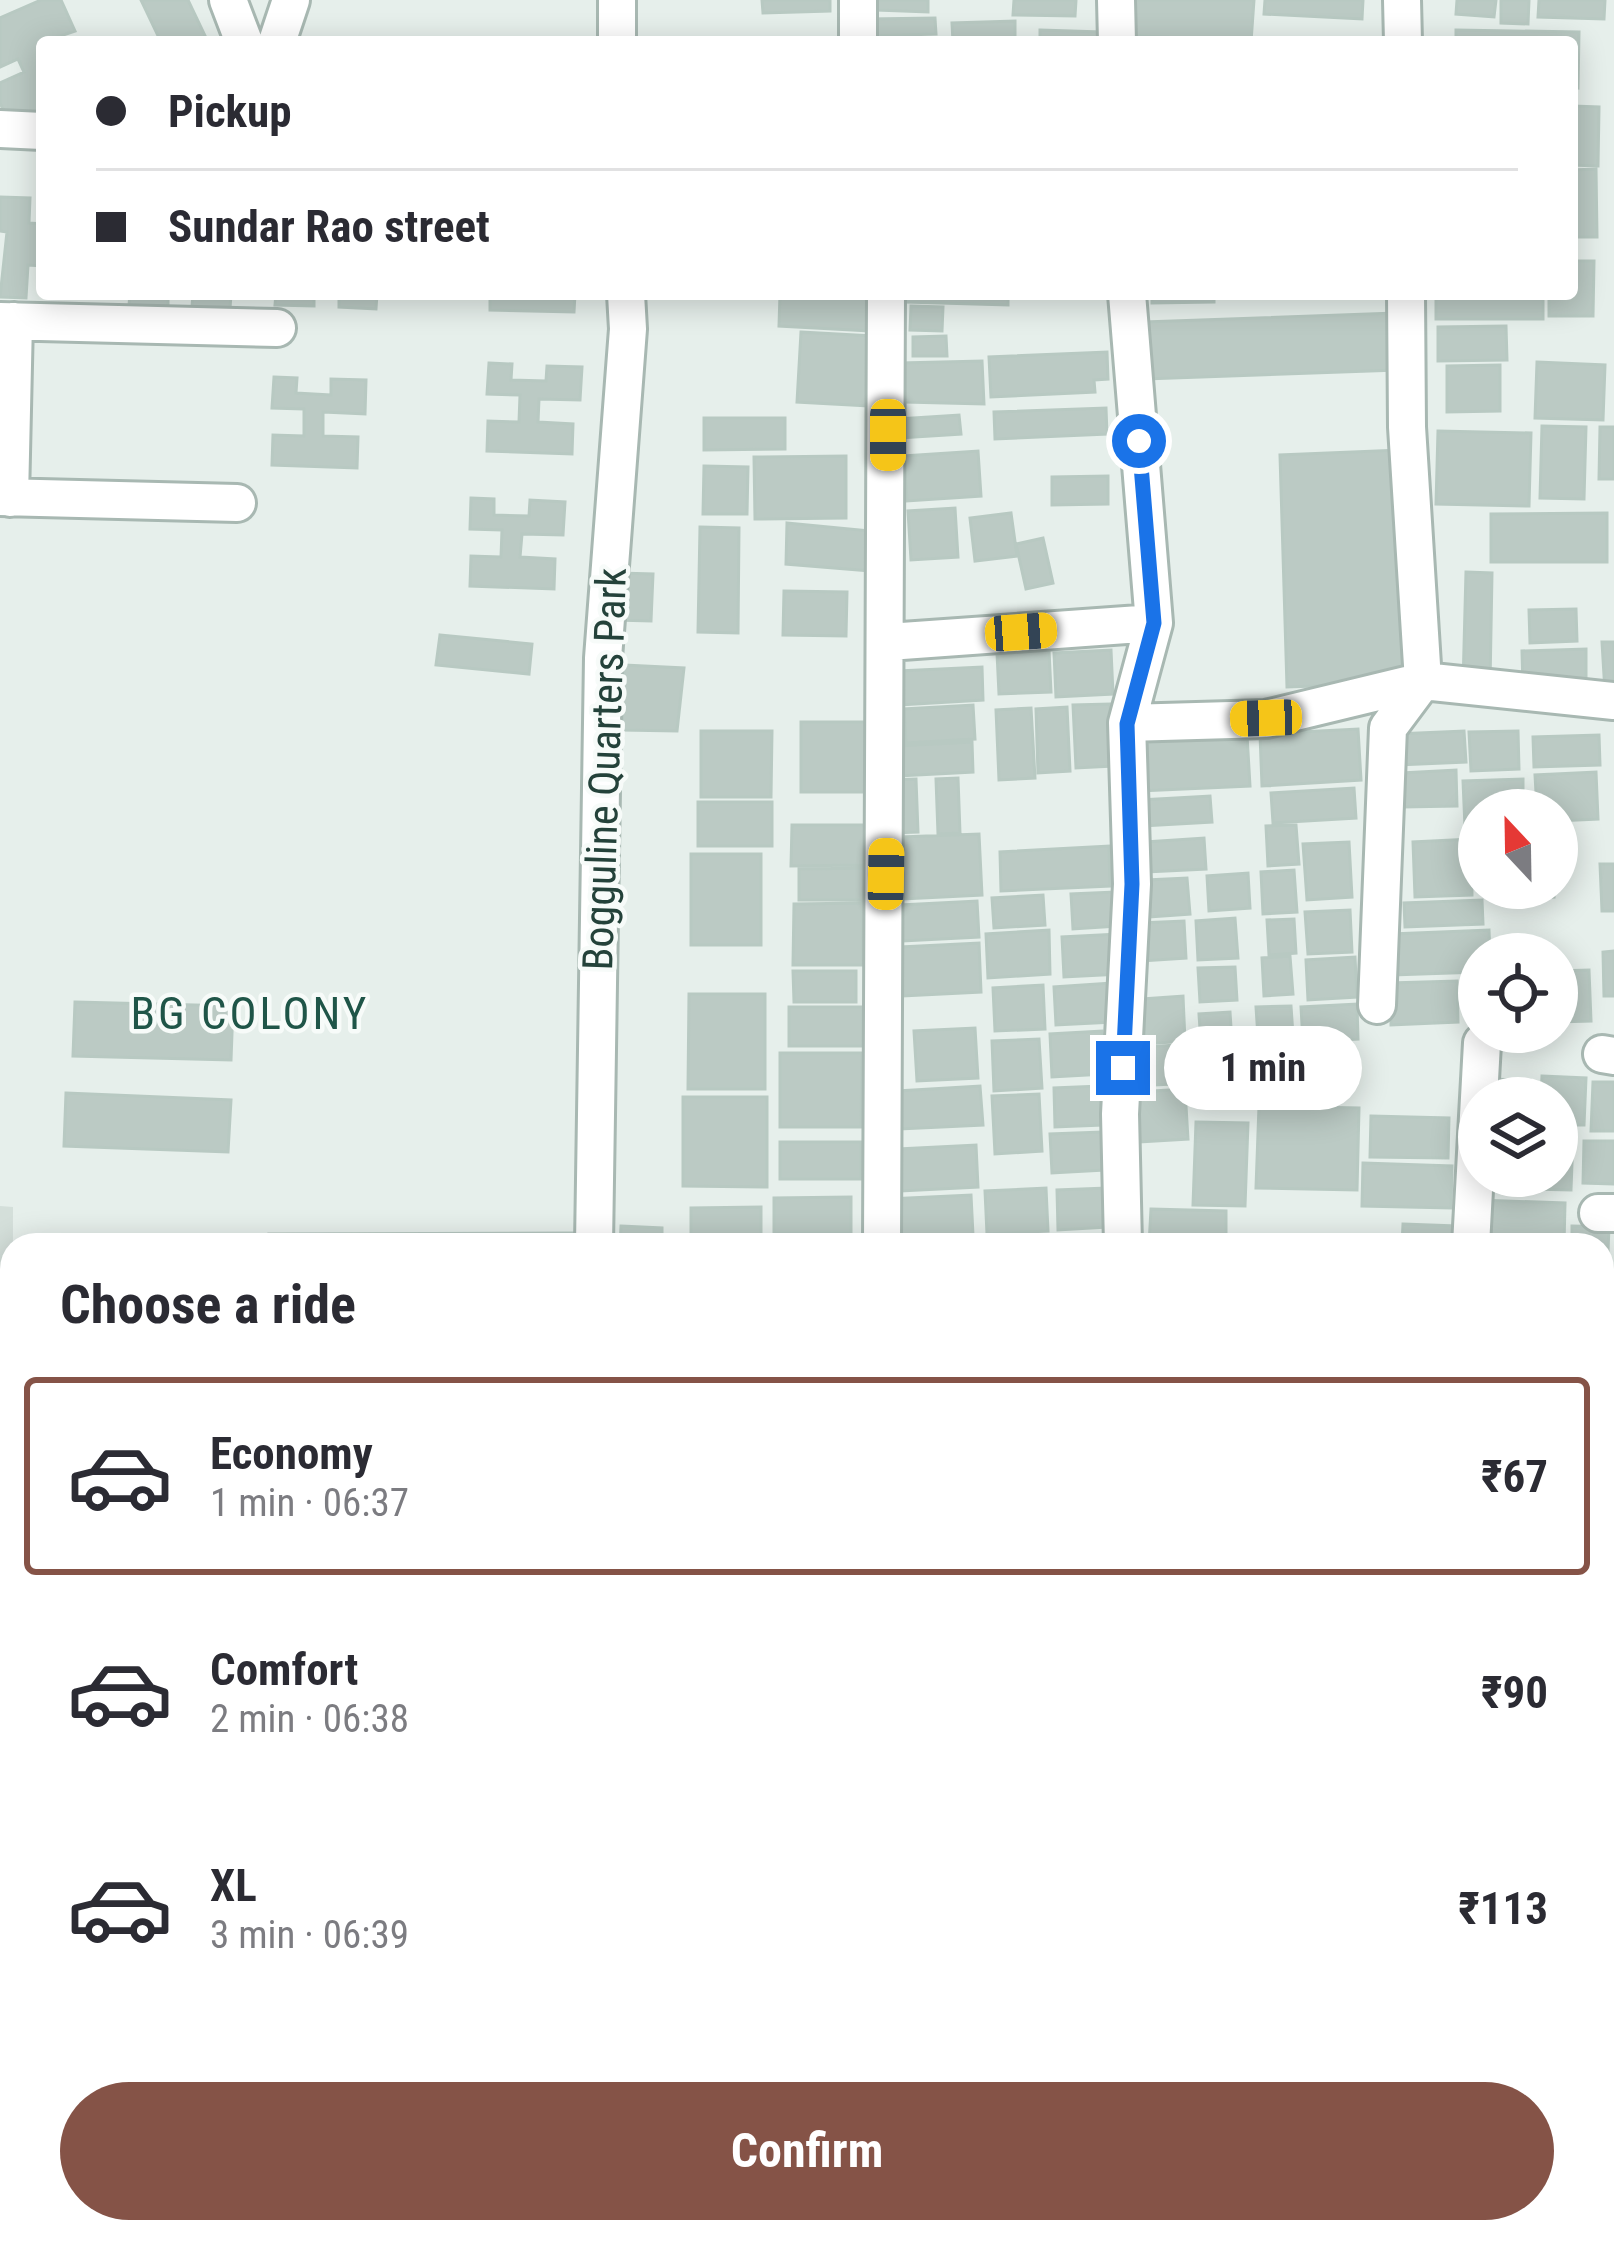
<!DOCTYPE html>
<meta charset="utf-8">
<style>
:root{--surface:#fff;--page:#f2f2f3;--text:#2b2b33;--muted:#7c7c81;--line:#e1e1e2;--accent:#855347}
body{margin:0;font-family:"Roboto Condensed",sans-serif;background:var(--page);color:var(--text);height:100vh;display:flex;flex-direction:column;font-size:45px;white-space:nowrap}
*{box-sizing:border-box;margin:0}
p{font-size:39px;color:var(--muted)}
.icon{flex:none;width:66px;height:66px;fill:none;stroke:currentColor;stroke-width:2;stroke-linecap:round;stroke-linejoin:round}
.map{position:relative;flex:1;overflow:hidden}
.details{position:absolute;left:0px;top:1233px;width:1614px;height:1011px;display:flex;flex-direction:column;background:var(--surface);border-radius:36px 36px 0 0;box-shadow:0 6px 30px #0003}
.details>*{flex:none}
.hud{position:absolute;left:36px;top:36px;width:1542px;height:264px;border-radius:12px;box-shadow:0 6px 30px #0003;display:grid;align-content:center;height:264px;padding:0 60px;background:var(--surface)}
.needle{width:78px;rotate:338deg}
.fabs{position:absolute;left:1458px;top:789px;display:grid;gap:24px}
.fabs a{display:grid;place-items:center;width:120px;height:120px;border-radius:50%;background:var(--surface);box-shadow:0 6px 30px #0003;font-size:60px}
.end{position:absolute;width:54px;height:54px;margin:-27px;border:15px solid #1a73e8;background:#fff;box-shadow:0 0 0 6px #fff}
.from{border-radius:50%}
.bubble{position:absolute;height:84px;border-radius:42px;background:var(--surface);box-shadow:0 6px 30px #0003;font-size:39px;font-weight:700;line-height:84px;text-align:center}
.car{position:absolute;width:36px;height:72px;margin:-36px -18px;border-radius:15px;box-shadow:0 0 9px 3px #0007;background:linear-gradient(#f5c518 24%,#345 0 40%,#f5c518 0 76%,#345 0 86%,#f5c518 0)}
.hud b{display:flex;align-items:center;gap:42px;height:114px;font-size:45px}
.hud b+b{border-top:3px solid var(--line)}
.hud i{width:30px;height:30px;background:var(--text)}
ul{padding:0;list-style:none}
li{display:flex;align-items:center;gap:36px;height:198px;margin:0 24px 18px;padding:0 36px;border:6px solid transparent;border-radius:12px}
li div{flex:1}
li b{display:block;font-size:45px}
li em{font-style:normal;font-weight:700}
li.current{border-color:var(--accent)}
li>.icon{width:108px;height:108px;stroke-width:1.5}
h2{padding:0 60px;font-size:54px;line-height:144px}
.cta{display:flex;gap:24px;margin-top:auto;padding:24px 60px}
.cta a{flex:1;height:138px;border-radius:72px;background:var(--accent);color:#fff;font-size:48px;font-weight:700;line-height:138px;text-align:center}
.map>svg:first-child{display:block}
.built{fill:#d4dfda}
.building{fill:#bbcac4;stroke:#b8c9c2;stroke-width:3}
.lines{fill:none;stroke-linecap:round;stroke-linejoin:round}
.minor-casing{stroke:#a8b8b2;stroke-width:42}
.minor{stroke:#fff;stroke-width:36}
.route{stroke:#1a73e8;stroke-width:15}
.labels{text-anchor:middle;stroke-width:9;stroke-linejoin:round;paint-order:stroke}
.street-label{font-size:42px;fill:#24423a;stroke:#f7fbf9}
.neighbourhood-label{font-size:45px;letter-spacing:3px;fill:#1f5548;stroke:#f7fbf9}
</style>
<div class="map">
<svg width="1614" height="2243" viewBox="0 0 1614 2243">
<rect width="100%" height="100%" fill="#e6efeb"/>
<path class="built" d="M0,1206L13,1207L12,1558H0Z"/>
<path class="building" d="M41,0H61L75,31L42,42V109L10,124L0,103V83L24,72L18,59L0,67V18Z
M141,0H188L208,42H161Z
M762,0H830V11L763,13Z
M876,0H928V12L877,10Z
M1014,0H1076L1075,16L1013,15Z
M1127,0H1254L1251,42L1124,35Z
M1265,0H1363L1362,19L1264,14Z
M1457,0H1496L1494,17L1456,14Z
M1501,0H1529L1528,24L1501,23Z
M1539,0H1605L1604,19L1538,17Z
M935,18L936,34L870,36V19Z
M1015,21V42H953L952,23Z
M1040,30L1101,32V42H1040Z
M1456,30L1579,32L1578,88L1572,87V42H1456Z
M1572,106L1599,107L1598,166L1572,165Z
M1596,169L1597,237H1572V170Z
M0,197L30,198L29,223L42,224V266L28,265L26,298L0,297L7,232L0,231Z
M1572,261H1594L1593,316H1549V294H1572Z
M130,294H168V307L129,305Z
M193,294H231L230,309L192,307Z
M276,294H314V306L275,305Z
M339,294H377L376,309L339,307Z
M490,294H575L574,312L490,310Z
M780,294H870L869,331L779,326Z
M906,294H1008V305L906,302Z
M1152,294H1214V302L1152,303Z
M1436,294H1543V319H1436Z
M911,306L943,307L942,331L910,330Z
M1395,313L1397,370L1146,379L1145,322Z
M1506,326L1507,360L1438,361V327Z
M801,332L872,336L868,406L797,402Z
M946,336L947,356H913V337Z
M1107,352L1108,379L1094,380L1095,392L991,397L989,357Z
M982,361L984,404L905,402L901,363Z
M1537,362L1605,365L1603,420L1535,418Z
M489,363L512,364L511,380L546,381L547,366L582,367L580,400L539,399L538,422L573,424L572,454L487,451L488,421L519,422L520,395L487,394Z
M1500,365V411L1447,412V366Z
M274,377L297,378L296,393L331,395V379L366,380L365,414L323,412V436L358,437L357,468L272,465L273,435L304,436V409L272,408Z
M1106,408L1107,434L995,439L994,412Z
M959,415L961,434L900,438L899,419Z
M704,418H785V449L704,450Z
M1542,426L1586,427L1584,499L1540,498Z
M1600,427H1614V479H1599Z
M1438,431L1531,433L1529,506L1436,504Z
M1400,450L1407,683L1287,687L1280,455Z
M978,451L981,496L907,501L904,456Z
M846,456V518L755,519L754,457Z
M704,466L748,467L747,514H703Z
M1108,476V504L1052,505V477Z
M471,498L494,499V515L529,516L530,500L565,502L563,535L522,534L520,557L555,559L554,589L470,586L471,556L501,557L502,530L470,529Z
M955,508L958,557L911,560L908,511Z
M1011,513L1017,556L975,561L970,518Z
M1607,513V562H1491V514Z
M787,523L871,531L872,571L786,564Z
M700,527L739,528L738,633L698,632Z
M1043,538L1053,583L1026,589L1016,544Z
M1466,572L1492,573L1490,685H1463Z
M618,573L653,574L651,621L615,620Z
M784,591L847,592L846,636L783,635Z
M1576,609L1577,641L1530,643L1529,610Z
M440,635L532,644L529,674L436,665Z
M1602,642H1614V692H1605Z
M1586,649V684L1523,687L1522,651Z
M1049,650L1051,692L999,694L997,653Z
M1111,650L1113,694L1056,697L1054,653Z
M624,665L684,668L677,731L622,730Z
M982,667L983,700L900,705L899,671Z
M1110,704L1113,766L1076,768L1073,705Z
M973,705L975,739L906,743L904,709Z
M1067,707L1070,771L1038,773L1036,709Z
M1031,708L1035,778L999,780L996,710Z
M801,722H870L869,792H801Z
M1358,729L1361,780L1262,786L1260,734Z
M701,731H772L771,797H701Z
M1464,731L1466,762L1398,765L1397,734Z
M1518,731L1519,769L1471,771L1469,732Z
M1247,735L1250,786L1140,791L1137,740Z
M1599,735L1600,765L1534,767L1533,737Z
M972,742L973,772L899,776L897,746Z
M1456,770L1457,806L1403,807L1402,773Z
M1596,772L1598,819L1557,821V810H1537L1535,775Z
M958,778L960,833L938,834L936,779Z
M916,779L918,832L890,833L888,780Z
M1523,779V810H1479V827H1465L1463,781Z
M1354,788L1356,818L1273,823L1271,793Z
M1210,796L1212,822L1143,826L1141,800Z
M698,802H772V846H698Z
M792,825H868V865L791,866Z
M1296,825L1299,864L1268,866L1266,826Z
M979,834L982,895L903,899L901,837Z
M1204,838L1206,869L1147,872L1146,842Z
M1471,839L1472,895L1415,897L1413,842Z
M1349,842L1352,897L1307,900L1303,844Z
M1109,846L1110,886L1001,891L1000,852Z
M691,854H761V945H691Z
M1600,864H1614V911H1602Z
M869,868V900H799V869Z
M1294,870L1297,912L1263,914L1261,872Z
M1248,873L1250,908L1209,911L1207,876Z
M1187,878L1190,914L1150,917L1147,880Z
M1518,888H1554V897L1518,899Z
M1115,892L1117,926L1073,929L1071,894Z
M1043,895L1045,925L994,928L992,898Z
M1482,900L1483,924L1405,927L1404,903Z
M977,901L979,937L903,941L901,905Z
M862,903L863,965H793L794,904Z
M1350,910L1352,952L1308,954L1305,912Z
M1235,918L1238,958L1198,960L1196,921Z
M1294,919L1296,953L1269,955L1267,920Z
M1184,921L1186,958L1142,961L1140,923Z
M1049,930L1050,974L988,978L986,934Z
M1489,930L1490,954H1479V972L1393,975L1392,934Z
M1118,934L1120,974L1064,977L1062,937Z
M979,943L981,992L903,996L901,947Z
M1614,951V996H1604L1603,952Z
M1290,956L1293,994L1264,996L1262,958Z
M1355,957L1357,997L1308,1000L1306,960Z
M1235,967L1237,1000L1200,1002L1198,968Z
M1589,970L1591,1021L1557,1022V971Z
M793,971H856V1002H794Z
M1457,981L1458,1022L1391,1025L1390,983Z
M1111,983L1113,1022L1056,1025L1054,987Z
M1043,985L1045,1029L995,1031L993,988Z
M689,994H765V1089H688Z
M1183,996L1185,1041L1145,1044L1143,999Z
M75,1002L233,1006L231,1060L73,1056Z
M1357,1004L1358,1039L1303,1042L1301,1007Z
M1291,1006L1294,1050L1259,1052L1256,1007Z
M789,1007H863V1046H789Z
M1230,1012L1234,1074L1203,1076L1199,1014Z
M975,1028L978,1078L917,1081L914,1031Z
M1102,1031L1104,1074L1052,1077L1050,1034Z
M1039,1039L1042,1088L994,1091L992,1041Z
M1190,1044L1192,1083L1135,1086L1133,1048Z
M780,1053H862L861,1127H780Z
M1542,1076L1586,1078L1584,1125H1557V1098H1541Z
M1485,1079L1530,1080L1529,1098H1485Z
M1593,1082H1614V1131H1591Z
M980,1086L983,1125L900,1129L898,1091Z
M1100,1086L1102,1125L1055,1127L1054,1088Z
M1185,1089L1188,1139L1140,1142L1137,1092Z
M66,1093L231,1100L228,1152L64,1146Z
M1039,1094L1042,1151L995,1154L992,1096Z
M683,1097H767V1187L683,1186Z
M1259,1106L1359,1108L1357,1190L1256,1188Z
M1371,1116L1449,1118L1448,1158L1370,1157Z
M1196,1122L1248,1123L1245,1206L1193,1205Z
M1102,1132L1104,1170L1052,1173L1050,1134Z
M1557,1136H1573L1571,1190L1531,1189L1532,1176H1557Z
M1584,1141H1614V1184L1583,1183Z
M780,1142H861V1179H780Z
M976,1145L978,1187L901,1191L899,1149Z
M1363,1163L1452,1166L1451,1208L1362,1206Z
M1046,1188L1048,1231L987,1234L985,1191Z
M1106,1188L1107,1227L1058,1230L1057,1190Z
M971,1195L973,1235L892,1240L889,1199Z
M851,1197V1233H774V1198Z
M1478,1200L1565,1203L1564,1245H1476Z
M761,1207V1244H691V1208Z
M1151,1209L1226,1211V1245H1149Z
M1403,1224L1456,1226V1245H1402Z
M621,1226L662,1228V1245H620Z
M1572,1226L1609,1227L1607,1275H1602V1245H1572Z
M573,1233V1245H270L269,1234Z
M49,1242H213V1245H49Z
M1602,1395L1614,1396V1433L1602,1431Z
M1614,1590V1648L1602,1644Z
M1602,1758L1614,1761V1794L1602,1791Z
M1602,1799L1614,1802L1613,1855L1602,1852Z
M1602,1894L1614,1897V1965L1602,1962Z
M12,1963V2055L0,2063V1972Z
M1602,1987L1614,1990V2057L1602,2054Z
M1602,2071L1614,2074V2107L1602,2104Z
M1602,2110L1614,2113V2169L1602,2166Z
M0,2135L12,2152V2175L0,2183Z
M1602,2198L1614,2203L1608,2243H1530L1535,2232H1602Z
M12,2226V2232H60L44,2243H0V2234Z
M105,2232H170L172,2234L160,2243H113Z
M268,2232H349L357,2243H276Z
M466,2232H584L569,2243H474Z
M766,2232H811L818,2242L750,2243Z
M870,2232H914L922,2243H855Z
M1003,2232H1060L1068,2243H1010Z
M1071,2232H1149L1151,2235L1140,2243H1079Z
M1371,2232H1425L1411,2243H1380Z"/>
<g class="lines">
<defs>
<path id="minor" d="M228,0L244,42
M617,0V42
M858,0V42
M1116,0L1117,42
M1402,0L1403,42
M277,42L291,0
M0,129L42,131
M0,321L277,328
M0,497L237,503
M10,498L14,321
M888,642L1154,623
M1127,723L1266,719L1423,681L1614,701
M1377,1005L1388,728L1423,681L1407,427L1406,294
M1602,1054L1614,1056
M1598,1213H1614
M594,1245L603,658L628,329L626,294
M882,1245L886,294
M1123,1245L1120,1114L1132,884L1127,723L1154,623L1127,294
M1471,1245L1482,1043
M1602,1371H1614
M1602,1500L1614,1502
M0,1552L12,1551
M1602,1676L1614,1678
M1602,1871L1614,1875
M0,1872L12,1849
M1602,1969L1614,1972
M0,2118L12,2133
M87,2232L95,2243
M456,2232L464,2243
M822,2232L830,2243
M1203,2232L1212,2243
M185,2243L200,2232
M960,2243L976,2232
M1465,2243L1468,2232"/>
</defs>
<use href="#minor" class="minor-casing"/>
<use href="#minor" class="minor"/>
</g>
<g class="lines">
<path class="route" d="M1123,1068L1132,884L1127,724L1154,623L1139,441"/>
</g>
<g class="labels">
<g class="street-label">
<text transform="translate(604 769) rotate(-88)" y="15">Bogguline Quarters Park</text>
</g>
<g class="neighbourhood-label">
<text x="250" y="1029">BG COLONY</text>
</g>
</g>
</svg>
<div class="fabs">
<a><svg class="needle" viewBox="-14 -14 28 28"><path d="M0-13l5 13h-10z" fill="#e53935"/><path d="M0 13l5-13h-10z" fill="#7c7c81"/></svg></a>
<a><svg class="icon" aria-label="locate" viewBox="0 0 24 24"><circle cx="12" cy="12" r="6"/><path d="M12 2v4M12 18v4M2 12h4M18 12h4"/></svg></a>
<a><svg class="icon" aria-label="layers" viewBox="0 0 24 24"><path d="M12 4l9 5-9 5-9-5zM3 14l9 5 9-5"/></svg></a>
</div>
<i class="end from" style="left:1139px;top:441px"></i>
<i class="end" style="left:1123px;top:1068px"></i>
<div class="bubble" style="left:1164px;top:1026px;width:198px">1 min</div>
<i class="car" style="left:888px;top:435px;rotate:180deg"></i>
<i class="car" style="left:1021px;top:632px;rotate:86deg"></i>
<i class="car" style="left:1266px;top:718px;rotate:268deg"></i>
<i class="car" style="left:886px;top:874px;rotate:1deg"></i>
<div class="hud">
<b><i class="from"></i>Pickup</b>
<b><i></i>Sundar Rao street</b>
</div>
<section class="details">
<h2>Choose a ride</h2>
<ul>
<li class="current"><svg class="icon" aria-label="car" viewBox="0 0 24 24"><path d="M5 17H2v-5l4-1 3-4h7l3 4 3 1v5h-3M9 17h6M6 11h13"/><circle cx="7" cy="17" r="2"/><circle cx="17" cy="17" r="2"/></svg><div><b>Economy</b><p>1 min · 06:37</p></div><em>₹67</em></li>
<li><svg class="icon" aria-label="car" viewBox="0 0 24 24"><path d="M5 17H2v-5l4-1 3-4h7l3 4 3 1v5h-3M9 17h6M6 11h13"/><circle cx="7" cy="17" r="2"/><circle cx="17" cy="17" r="2"/></svg><div><b>Comfort</b><p>2 min · 06:38</p></div><em>₹90</em></li>
<li><svg class="icon" aria-label="car" viewBox="0 0 24 24"><path d="M5 17H2v-5l4-1 3-4h7l3 4 3 1v5h-3M9 17h6M6 11h13"/><circle cx="7" cy="17" r="2"/><circle cx="17" cy="17" r="2"/></svg><div><b>XL</b><p>3 min · 06:39</p></div><em>₹113</em></li>
</ul>
<div class="cta"><a>Confirm</a></div>
</section>
</div>
